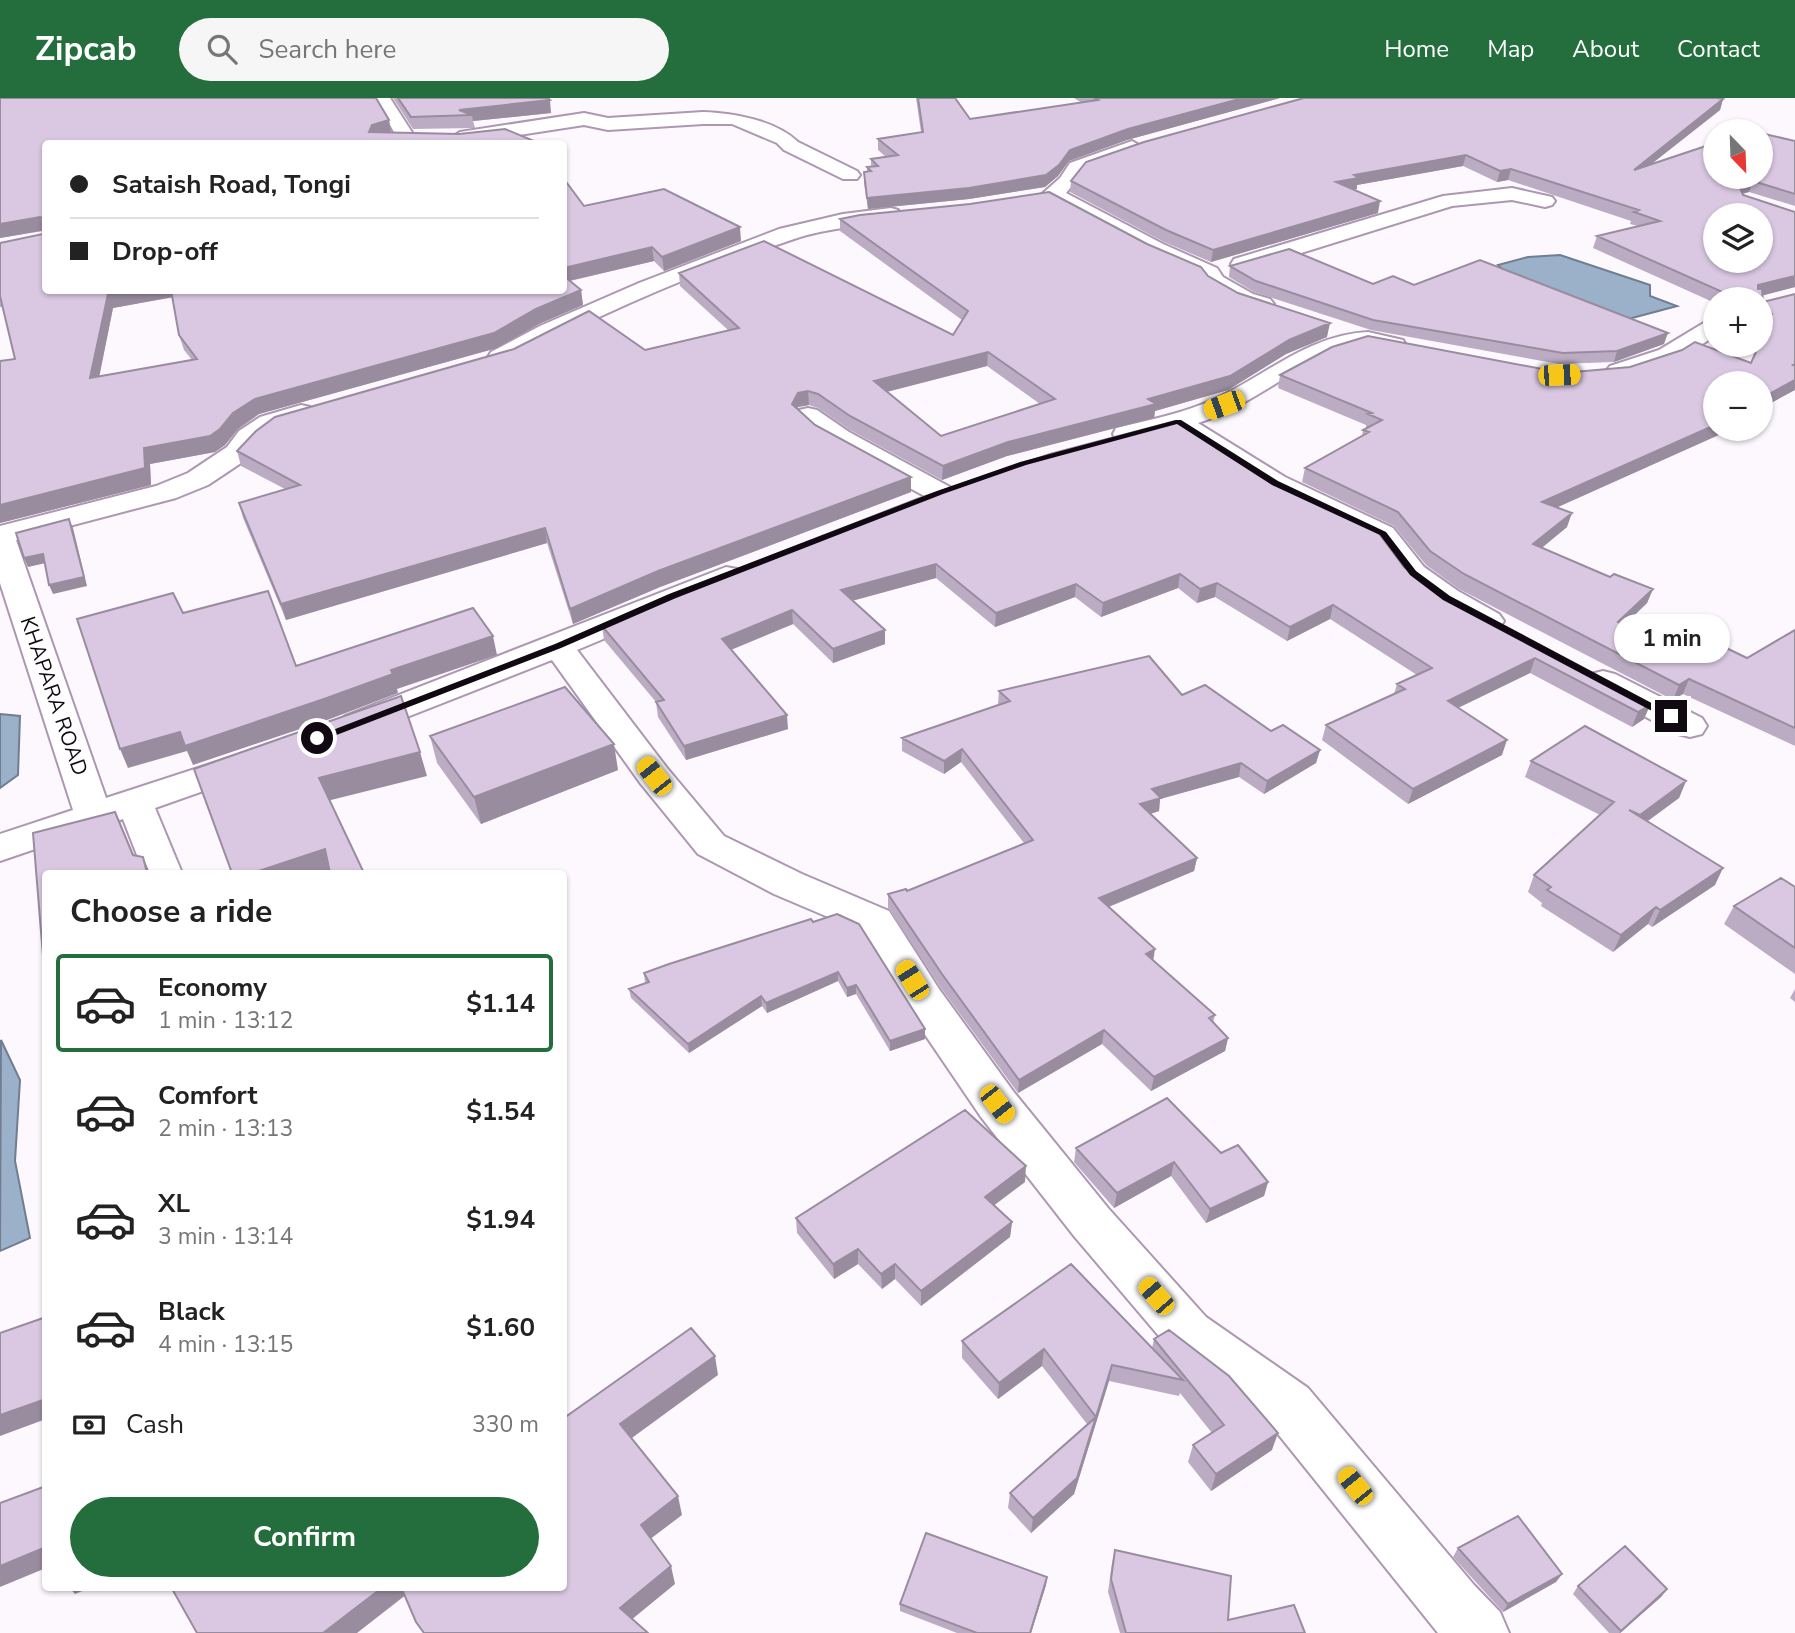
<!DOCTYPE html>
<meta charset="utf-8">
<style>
:root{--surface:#fff;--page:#f6f6f6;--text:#222;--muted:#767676;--line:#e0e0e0;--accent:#236e3c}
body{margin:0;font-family:"Nunito Sans",sans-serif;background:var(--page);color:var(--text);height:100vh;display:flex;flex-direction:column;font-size:26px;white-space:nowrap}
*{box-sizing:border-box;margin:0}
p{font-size:23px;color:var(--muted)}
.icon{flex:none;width:38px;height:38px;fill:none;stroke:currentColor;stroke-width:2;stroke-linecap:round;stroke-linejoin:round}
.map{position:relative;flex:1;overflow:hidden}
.side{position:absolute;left:42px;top:772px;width:525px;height:721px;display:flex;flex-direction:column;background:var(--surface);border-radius:7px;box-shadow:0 2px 5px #0004}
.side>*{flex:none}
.top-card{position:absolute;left:42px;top:42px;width:525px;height:154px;border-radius:7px;box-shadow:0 2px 5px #0004;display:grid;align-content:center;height:154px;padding:0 28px;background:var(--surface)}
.needle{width:46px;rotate:157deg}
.fabs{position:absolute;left:1703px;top:21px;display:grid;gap:14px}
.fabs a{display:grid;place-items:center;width:70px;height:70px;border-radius:50%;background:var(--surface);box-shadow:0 2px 5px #0004;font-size:35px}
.end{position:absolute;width:32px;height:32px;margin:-16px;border:9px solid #100912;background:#fff;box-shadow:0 0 0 4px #fff}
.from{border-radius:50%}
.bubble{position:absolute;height:49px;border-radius:24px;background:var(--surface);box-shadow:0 2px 5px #0004;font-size:23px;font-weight:700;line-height:49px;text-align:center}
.car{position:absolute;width:21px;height:42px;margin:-21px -10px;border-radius:9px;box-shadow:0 0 5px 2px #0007;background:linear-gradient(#f5c518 24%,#345 0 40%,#f5c518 0 76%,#345 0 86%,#f5c518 0)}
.top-card b{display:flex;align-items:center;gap:24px;height:66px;font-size:26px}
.top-card b+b{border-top:2px solid var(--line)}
.top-card i{width:18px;height:18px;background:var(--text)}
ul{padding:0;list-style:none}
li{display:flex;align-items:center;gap:21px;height:98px;margin:0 14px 10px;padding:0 14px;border:4px solid transparent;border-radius:7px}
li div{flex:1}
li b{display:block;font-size:26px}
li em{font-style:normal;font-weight:700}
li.current{border-color:var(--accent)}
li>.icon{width:63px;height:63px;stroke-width:1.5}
h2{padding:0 28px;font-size:32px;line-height:84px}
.pay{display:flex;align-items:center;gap:18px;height:77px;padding:0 28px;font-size:26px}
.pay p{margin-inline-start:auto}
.action{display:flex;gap:14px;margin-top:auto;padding:14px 28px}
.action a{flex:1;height:80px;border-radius:42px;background:var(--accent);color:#fff;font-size:28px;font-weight:700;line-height:80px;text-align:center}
header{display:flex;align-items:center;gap:42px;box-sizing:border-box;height:98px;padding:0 35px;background:var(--accent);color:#fff}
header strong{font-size:33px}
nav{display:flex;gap:38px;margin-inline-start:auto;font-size:24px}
.search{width:490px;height:63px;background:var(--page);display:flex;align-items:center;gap:18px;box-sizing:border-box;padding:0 24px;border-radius:38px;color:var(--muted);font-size:26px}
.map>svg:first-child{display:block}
.water{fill:#9bb0c9;stroke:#717e92;stroke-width:2}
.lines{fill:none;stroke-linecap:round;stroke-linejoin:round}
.minor-casing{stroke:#ad97b3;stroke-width:4}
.minor{fill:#fff;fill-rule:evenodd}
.wall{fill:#bbacc3;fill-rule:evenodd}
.shaded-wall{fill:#998c9f}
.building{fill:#dac8e3;stroke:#998c9f;stroke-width:2;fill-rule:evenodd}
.route{fill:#100912}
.labels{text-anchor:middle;stroke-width:5;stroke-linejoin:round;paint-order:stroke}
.street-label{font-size:21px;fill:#100912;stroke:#fff}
</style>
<header>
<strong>Zipcab</strong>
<div class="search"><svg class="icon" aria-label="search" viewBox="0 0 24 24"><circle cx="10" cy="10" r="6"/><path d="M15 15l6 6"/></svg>Search here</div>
<nav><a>Home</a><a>Map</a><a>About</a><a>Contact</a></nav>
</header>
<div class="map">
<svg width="1795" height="1535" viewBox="0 0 1795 1535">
<rect width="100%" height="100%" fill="#fdf8fe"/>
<path class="water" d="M1560,157L1650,187V198L1677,208L1606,227L1509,178L1498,167L1528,159Z
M0,616L20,618L18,677L0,690Z
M1,942L20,982L15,1063L30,1140L0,1153Z"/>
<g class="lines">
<defs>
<path id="minor" d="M370,0H390L415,39L413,43L374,46L376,42L395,36L382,12Z
M703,14C733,15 775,22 798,44L857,73L860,77L857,81H843L784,52L777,45L732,26H703L608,32L584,27L461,46L453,44L451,40L460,34L584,15L608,20Z
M1132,43L1142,49L1139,53L1084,73L1066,95L1163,146L1217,170L1223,179L1253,196L1270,201L1274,206L1270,211L1262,213L1237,206L1207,189L1201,180L1147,156L1045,100L1042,96L1060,80L1070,65Z
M1512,90L1552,99L1555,103L1552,107L1545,109L1512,102L1452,108L1250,171H1234L1231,166L1234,161L1443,98Z
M891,110L898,112L901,116L898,120C864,129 828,129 794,141C696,174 599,216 509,264L500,266L491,264L488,259L491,254L540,228L639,185L779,131L843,116Z
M1715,221V238L1677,262L1619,281L1610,278L1606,273L1610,268L1659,252L1707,223Z
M1368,234L1403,242L1406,247L1403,252C1382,257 1364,243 1339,253C1289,271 1251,308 1198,325L1285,379L1393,430L1424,469L1458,493L1499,516L1504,523L1499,530L1488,533L1477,530L1436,507L1402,481L1373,442L1265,391L1173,332L1126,344L1116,342L1113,336L1116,330C1150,322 1184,315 1215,301C1267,277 1308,237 1368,234Z
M301,307L310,309L314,315L310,321L278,331L259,345L247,361L208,387L176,400L16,442L106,700L247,654L260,657L265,665L260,673L155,710L182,775H144L123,721L0,763V736L73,712L0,485V428L156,388L188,375L227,349L239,333L260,319Z
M808,310L817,312L849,334L950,389L954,395L950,401L940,404L930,401L829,346L795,318L799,312Z
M726,469L737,471L741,478L737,485L577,552L667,670L724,738L802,776L889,813L939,891L1013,993L1108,1110L1206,1219L1308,1290L1474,1487L1500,1514L1509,1535H1438L1270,1326L1170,1251L1074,1138L981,1019L909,913L861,833L774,796L698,756L641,686L552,562L369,634L357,637L345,634L340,626L345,618Z
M1603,573L1615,576L1702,620L1707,628L1702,636L1690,639L1678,636L1591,590L1586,583L1591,576Z"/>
</defs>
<use href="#minor" class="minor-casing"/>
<use href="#minor" class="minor"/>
</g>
<path class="wall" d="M0,0L389,22L391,34L46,192H564L584,108L741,143L664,173L654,163L570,183L581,192L583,207L539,226L497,250L259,316L238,331L225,347L215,354L150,366L151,387L0,425V263L15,261L3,209H0V145L43,136V133L0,140ZM172,199L179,237L184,252L192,262L99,278L113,210Z
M393,0H548L551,15L473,23L475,30L413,31Z
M916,0H955L970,21L1082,5L1074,0H1280L1127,42L1069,63L1058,78L1045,89L969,101L868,111L864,85V74H867V69H871V61L886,59L878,52V41L921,34Z
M1723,1L1720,12L1651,66L1795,43V108L1749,94L1743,96L1795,189L1763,197V204L1795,196L1764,309L1732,331L1557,409L1567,429L1542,450L1610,479L1653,491L1647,505L1625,526L1700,558L1747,560L1795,532V648L1683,596L1673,602L1459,491L1426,467L1394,428L1302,384L1305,370L1362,338L1363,332L1366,330V327L1278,290L1280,277L1563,275L1751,265L1766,229L1760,226V201H1715V205L1593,150L1597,138L1638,128L1630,126L1631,123L1508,82L1497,84L1463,68L1357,87V91L1354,92L1378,115L1211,164L1164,144L1070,94L1071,83Z
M840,121L1208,178L1238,195L1327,239L1286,256L1228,292L1155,313L1154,320L1007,358L942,382L850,332L818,310L809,307L798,309V311L815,327L911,379V394L660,489L573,526L547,445L286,522L243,420L239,405L285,391L241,368L237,353L728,232L680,188L679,175L953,237L962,222L840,133ZM987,268L1040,306L941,338L887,294Z
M1230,168L1373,186L1414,187L1664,246L1614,264L1559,266L1371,232L1254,194L1229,179Z
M917,401L1404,469L1439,495L1650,607L1644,621L1632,629L1530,575L1458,610L1502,657L1408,706L1322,642L1326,627L1394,596L1397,586L1417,577L1330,521L1287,543L1215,499L1197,505L1178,490L1101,519L1075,499L995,529L936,480L853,502L885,546L833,565L793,526L731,552L788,631L686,662L658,619L656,604L604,542L602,528Z
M999,593L1182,597L1320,652L1316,665L1264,696L1239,679L1160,701L1159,713L1150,716L1197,760L1194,773L1109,809L1153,863L1215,917L1213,925L1228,940L1225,953L1151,993L1102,946L1018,995L941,890L888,810V796L907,793L1024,745L961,664L944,676L902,653V640L999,607L998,606Z
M430,638L618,672L481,726L437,665Z
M1531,663L1686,683L1679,700L1647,723L1715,787L1652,829L1648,826L1613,854L1541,808L1542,805L1528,794L1534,777L1600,717L1525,679Z
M1795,789V876L1724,826L1734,808Z
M813,824L925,931V941L890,953L856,896L847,899L838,883L767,915L762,908L689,955L631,900L629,891L645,885L644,875Z
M1795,891V904L1790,900Z
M1076,1050L1221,1055L1268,1084L1264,1098L1206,1125L1171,1078L1114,1110L1074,1064Z
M1025,1084L993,1107L1012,1124L1010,1139L921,1208L895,1181L882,1191L858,1166L834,1181L797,1135L796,1120Z
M1154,1241L1272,1352L1211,1393L1188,1364L1193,1347L1212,1335L1180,1295L1179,1298L1109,1283L1074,1396L1031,1435L1008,1410L1010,1395L1087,1326L1042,1268L998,1301L962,1260V1243L1152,1250Z
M1458,1450L1562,1476L1556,1484L1503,1514L1453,1459Z
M1115,1452L1228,1522L1305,1535H1120L1108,1494L1112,1465Z
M1047,1479L1046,1487L1031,1535H957L900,1513V1506Z
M1578,1488L1667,1491L1661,1499L1620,1535H1609L1573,1496Z"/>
<path class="shaded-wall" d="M1243,0H1280L1127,42L1069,63L1058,78L1045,89L969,101L868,111L867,100L1070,52L1128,31Z
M1723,1L1720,12L1630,83L1634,72Z
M550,2L551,15L473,23L472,17L459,12Z
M389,22L391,34H369L372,27Z
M1466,57L1463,68L1357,87V91L1334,95L1336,84L1354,77Z
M1511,71L1508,82L1497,84L1500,73Z
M1753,83L1749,94L1740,96V90L1744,85Z
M1380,103L1378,115L1211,164L1213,152Z
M40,119L46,132L0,140V126Z
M740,129L741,143L664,173L662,159Z
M652,149L654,163L564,184V170Z
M1795,178V189L1753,200L1758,187Z
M125,192H172L174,199L113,210L96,295L90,280L108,196Z
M581,192L583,207L539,226L497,250L259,316L238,331L225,347L215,354L150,366L151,387L0,425V407L233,315L255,301L536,211Z
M1330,225L1327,239L1286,256L1228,292L1155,313L1154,320L1007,358L942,382L943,368L1008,344L1148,301Z
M1668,235L1664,246L1614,264L1617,253Z
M988,254L987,268L874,297V283Z
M1795,282V292L1764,309L1760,318V301Z
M808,293L809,307L798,309L793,320L792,306L798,295Z
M1715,327V331H1732L1538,418L1542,404Z
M911,379V394L660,489L573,526L570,511L658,473Z
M1572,415L1567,429L1529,460L1533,446Z
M69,421L73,430L87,488L53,496L49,487Z
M545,430L547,445L286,522L281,506Z
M43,456L46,465L28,469L24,460Z
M936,466V480L841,506V492Z
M1180,476L1178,490L1101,519L1103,505Z
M1217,485L1215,499L1197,505L1200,491Z
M1076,486L1075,499L995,529L996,515Z
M1653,491L1647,505L1613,538L1618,524Z
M1333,507L1330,521L1287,543L1290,529Z
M792,512L793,526L723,555L722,541Z
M885,532V546L833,565V551Z
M493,538L497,557L397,591L398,595L330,621L193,667L187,653L128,670L120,651L391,572Z
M1535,560L1530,575L1443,617L1448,603Z
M1689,581L1683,596L1673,602L1679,587Z
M1650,607L1644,621L1632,629L1638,614Z
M787,617L788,631L686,662L684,648Z
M1507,642L1502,657L1408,706L1413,691Z
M614,646L618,672L481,726L474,699Z
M962,651L961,664L944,676V663Z
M1320,652L1316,665L1264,696L1267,683Z
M420,654L427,678L327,703L319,680Z
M1241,665L1239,679L1160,701L1159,713L1138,720L1140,706L1152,691Z
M1686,683L1679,700L1633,734L1640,717Z
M325,751L333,775H253Z
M143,759L150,775H147Z
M1197,760L1194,773L1098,813L1099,800Z
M1723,770L1715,787L1652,829L1660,812Z
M1656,809L1648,826L1613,854L1621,837Z
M1155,851L1153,864L1146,856Z
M838,874V883L767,915L766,905Z
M856,887V896L847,899V890Z
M761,898L762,908L689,955L688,946Z
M925,931V941L890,953V943Z
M1104,932L1102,946L1018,995L1019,982Z
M1228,940L1225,953L1151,993L1154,979Z
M1174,1064L1171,1078L1114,1110L1117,1095Z
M1026,1068L1025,1084L984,1115L985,1099Z
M1268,1084L1264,1098L1206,1125L1210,1111Z
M1012,1124L1010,1139L921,1208V1193Z
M858,1151V1166L834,1181L833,1166Z
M895,1166V1181L882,1191L881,1176Z
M1044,1251L1042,1268L998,1301L999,1285Z
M715,1258L718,1277L625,1345L620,1326Z
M1112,1267L1109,1283L1074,1396L1031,1435L1033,1420L1077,1380Z
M46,1301V1321L0,1338V1317Z
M1278,1335L1272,1352L1211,1393L1216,1376Z
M678,1398L682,1417L645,1445L641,1427Z
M46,1449V1470L0,1489V1468Z
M671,1468L675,1486L625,1527L620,1510Z
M1562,1476L1556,1484L1503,1514L1508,1506Z
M1047,1479L1046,1487L1031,1535H1030Z
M69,1489H92L75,1496Z
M383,1489H416L357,1535H323Z
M1667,1491L1661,1499L1620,1535H1619Z"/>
<path class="building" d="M0,0H376L389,22L372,27L369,34L459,36L505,31L534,43L536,46H46V192H125L108,196L90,280L197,261L179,237L171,192H564V178L581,192L536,211L494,235L255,301L233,315L220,331L210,338L144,350L145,370L0,407V263L15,261L0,198V145L43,136L44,121L40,119L0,126Z
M398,0H548L550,2L459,12L472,17L411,19Z
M918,0H955L970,21L1098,2L1094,0H1243L1128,31L1070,52L1059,67L1046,77L969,90L867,100L864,74L871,73L867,69L878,68L871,61L898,57L878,41L923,34Z
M1304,0H1717L1723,1L1634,72L1715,45V79H1760V35L1795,43V96L1753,83L1744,85L1740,90L1743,97L1795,114V178L1758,187V191H1762L1763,204L1795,196V266L1793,267L1795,268V282L1760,301V285H1715V327L1542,404L1572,415L1533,446L1610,479L1614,476L1653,491L1618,524L1700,558L1718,546L1747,560L1795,532V630L1689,581L1679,587L1464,476L1430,453L1398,414L1305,370L1369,334L1363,332L1382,322L1368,316L1372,315L1280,277L1332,249L1368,238L1563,275L1630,269L1682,252L1695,244L1751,265L1759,247H1760V243L1772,216L1760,211V201H1738L1597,138L1660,123L1634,114L1639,112L1511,71L1500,73L1466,57L1354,77L1359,80L1336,84L1380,103L1213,152L1166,132L1071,83L1086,64L1144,44ZM1715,117H1760V163H1715Z
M564,81L584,108L664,91L740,129L662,159L652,149L564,170Z
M1049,94L1147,146L1201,169L1208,178L1238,195L1330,225L1289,242L1230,278L1148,301L1156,306L1008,344L943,368L850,318L818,296L808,293L798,295L792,306L815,327L911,379L658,473L570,511L545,430L281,506L239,405L300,387L237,353L256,333L275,319L514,251L589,213L645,252L739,230L679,175L764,143L953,237L968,213L840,121L860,117L970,106ZM988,254L1055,301L941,338L874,283Z
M1289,151L1373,186L1393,178L1414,187L1480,162L1668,235L1617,253L1563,255L1373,222L1256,183L1230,168Z
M1175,323L1266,380L1375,430L1404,469L1439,495L1650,607L1638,614L1535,560L1448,603L1507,642L1413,691L1326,627L1405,591L1397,586L1432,570L1333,507L1290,529L1217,485L1200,491L1180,476L1103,505L1076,486L996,515L936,466L841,492L885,532L833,551L792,512L722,541L787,617L684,648L656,604L664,602L602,528L745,468L917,401L1050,356Z
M69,421L84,479L49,487L43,456L24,460L16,435Z
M268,493L296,568L473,510L493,538L391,572L393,576L324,601L185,648L180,634L120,651L77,521L173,495L183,515Z
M1149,558L1182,597L1205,587L1271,633L1283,627L1320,652L1267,683L1241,665L1152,691L1161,700L1140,706L1197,760L1099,800L1155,851L1146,856L1215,917L1209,920L1228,940L1154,979L1104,932L1019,982L942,876L888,796L906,791L907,793L1033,742L962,651L944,663L902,640L1010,603L999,593Z
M565,589L614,646L474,699L430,638Z
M401,598L420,654L319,680L364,775H330L325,751L253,775H232L194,671Z
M1585,628L1686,683L1640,717L1629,712L1723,770L1660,812L1656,809L1621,837L1547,792L1551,789L1534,777L1614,704L1531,663Z
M115,714L133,757L143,759L147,775H46V895L33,735Z
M1781,780L1795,789V850L1734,808Z
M837,816L859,826L925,931L890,943L856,887L847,890L838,874L766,905L761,898L688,946L629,891L649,884L644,875L669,866L811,821L813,824Z
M1167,1000L1221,1055L1238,1047L1268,1084L1210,1111L1174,1064L1117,1095L1076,1050Z
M965,1012L1026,1068L985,1099L1012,1124L921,1193L895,1166L881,1176L858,1151L833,1166L796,1120Z
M1071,1166L1183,1282L1112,1267L1077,1380L1033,1420L1010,1395L1096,1319L1044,1251L999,1285L962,1243Z
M46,1219V1301L0,1317V1235Z
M691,1230L715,1258L620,1326L678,1398L641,1427L671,1468L620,1510L648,1535H424L416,1524L401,1489H564V1320Z
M1169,1232L1229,1278L1278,1335L1216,1376L1193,1347L1224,1327L1154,1241Z
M46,1388V1449L0,1468V1405Z
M1518,1418L1562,1476L1508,1506L1458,1450Z
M926,1435L1047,1479L1030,1535H977L900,1506Z
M1625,1448L1667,1491L1621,1533L1578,1488Z
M1115,1452L1231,1478L1228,1522L1294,1507L1305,1535H1126L1111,1481Z
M171,1489H383L323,1535H197Z"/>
<path class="route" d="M1176,322H1181L1278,383L1386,434L1416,473L1450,498L1676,618L1667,621L1443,502L1410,477L1380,437L1272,387L1177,326L1026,367L943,396L676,500L561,550L321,643L312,640L555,546L669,496L937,393L1020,364Z"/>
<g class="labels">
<g class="street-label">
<text transform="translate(54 598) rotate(71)" y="7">KHAPARA ROAD</text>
</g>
</g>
</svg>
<div class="fabs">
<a><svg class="needle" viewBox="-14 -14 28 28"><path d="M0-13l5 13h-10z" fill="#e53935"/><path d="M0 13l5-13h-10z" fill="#767676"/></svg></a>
<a><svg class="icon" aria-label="layers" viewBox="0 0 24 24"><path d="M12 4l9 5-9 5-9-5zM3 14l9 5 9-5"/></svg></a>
<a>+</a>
<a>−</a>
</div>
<i class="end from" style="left:317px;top:640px"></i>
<i class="end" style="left:1671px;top:618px"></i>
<div class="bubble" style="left:1614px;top:516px;width:116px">1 min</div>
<i class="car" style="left:1559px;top:277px;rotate:88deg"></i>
<i class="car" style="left:1224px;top:307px;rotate:250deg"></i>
<i class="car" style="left:654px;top:678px;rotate:322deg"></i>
<i class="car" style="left:912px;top:882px;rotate:328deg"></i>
<i class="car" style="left:997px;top:1006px;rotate:142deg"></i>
<i class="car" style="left:1156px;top:1198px;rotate:319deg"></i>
<i class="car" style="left:1355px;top:1388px;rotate:321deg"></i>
<div class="top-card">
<b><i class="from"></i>Sataish Road, Tongi</b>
<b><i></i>Drop-off</b>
</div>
<section class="side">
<h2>Choose a ride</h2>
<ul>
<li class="current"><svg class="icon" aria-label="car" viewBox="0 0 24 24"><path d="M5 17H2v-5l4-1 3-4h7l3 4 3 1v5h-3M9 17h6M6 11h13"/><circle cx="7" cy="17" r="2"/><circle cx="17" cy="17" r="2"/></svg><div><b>Economy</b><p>1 min · 13:12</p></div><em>$1.14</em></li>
<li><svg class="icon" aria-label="car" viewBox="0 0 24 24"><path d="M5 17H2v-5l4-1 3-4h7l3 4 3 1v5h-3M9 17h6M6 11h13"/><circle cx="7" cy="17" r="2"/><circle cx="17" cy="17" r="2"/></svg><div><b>Comfort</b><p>2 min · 13:13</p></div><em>$1.54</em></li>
<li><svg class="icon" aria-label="car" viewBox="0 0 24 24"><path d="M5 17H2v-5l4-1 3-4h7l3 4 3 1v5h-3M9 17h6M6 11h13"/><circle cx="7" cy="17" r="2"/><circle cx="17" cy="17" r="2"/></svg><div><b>XL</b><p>3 min · 13:14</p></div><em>$1.94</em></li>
<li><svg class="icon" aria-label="car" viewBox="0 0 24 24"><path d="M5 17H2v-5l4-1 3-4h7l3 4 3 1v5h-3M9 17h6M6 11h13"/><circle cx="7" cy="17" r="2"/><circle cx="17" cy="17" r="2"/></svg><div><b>Black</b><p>4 min · 13:15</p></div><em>$1.60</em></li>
</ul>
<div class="pay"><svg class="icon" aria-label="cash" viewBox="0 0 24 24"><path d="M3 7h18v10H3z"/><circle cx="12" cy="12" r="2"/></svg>Cash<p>330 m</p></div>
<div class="action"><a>Confirm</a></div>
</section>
</div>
